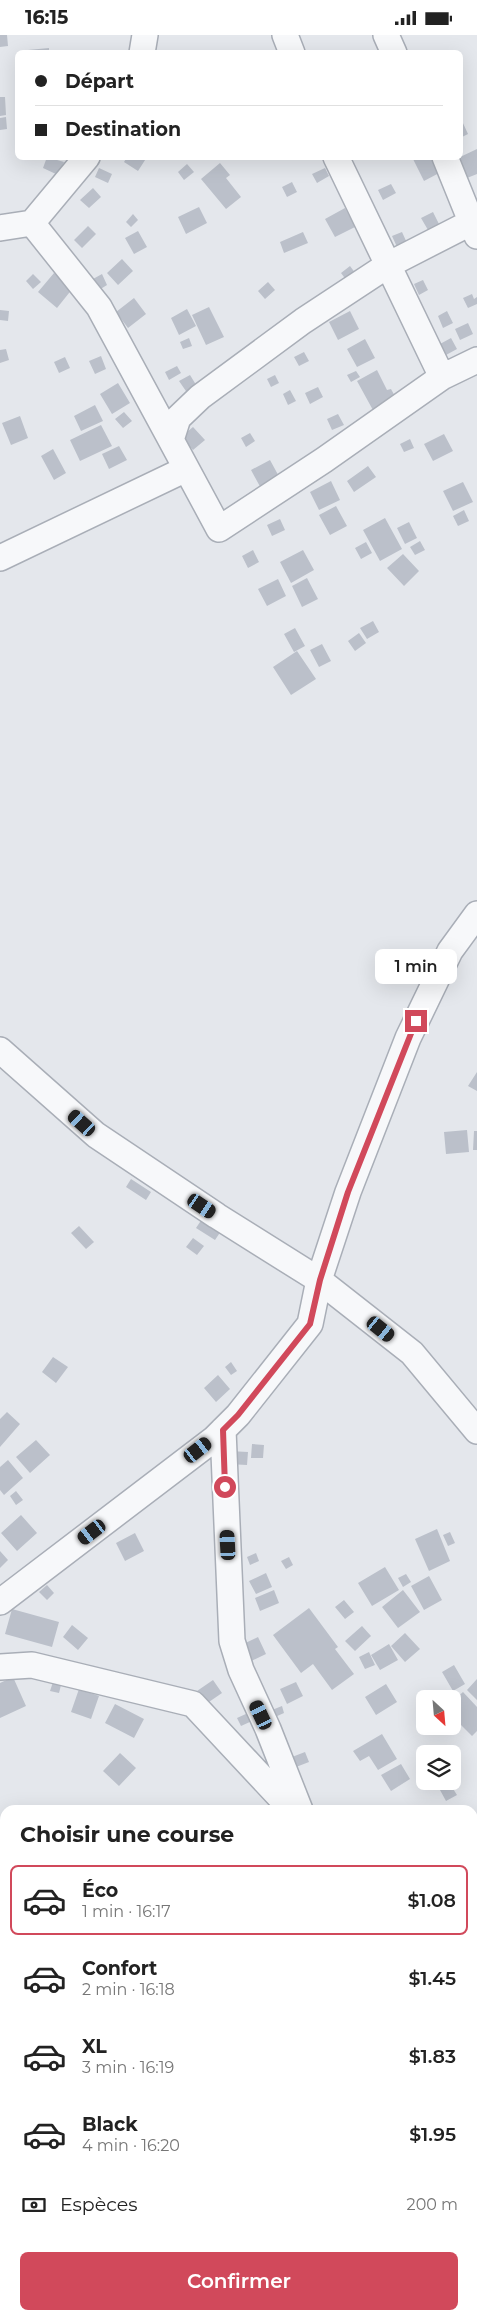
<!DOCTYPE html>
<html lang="fr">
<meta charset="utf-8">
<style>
:root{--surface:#fff;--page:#f6f6f6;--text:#222;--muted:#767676;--line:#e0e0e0;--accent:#d1495b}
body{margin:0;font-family:Montserrat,sans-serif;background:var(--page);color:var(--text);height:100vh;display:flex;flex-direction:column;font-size:19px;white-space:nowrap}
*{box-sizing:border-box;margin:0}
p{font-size:16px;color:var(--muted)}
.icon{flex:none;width:28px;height:28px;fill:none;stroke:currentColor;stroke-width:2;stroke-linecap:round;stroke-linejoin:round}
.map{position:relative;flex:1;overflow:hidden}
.drawer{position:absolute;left:0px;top:1770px;width:478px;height:515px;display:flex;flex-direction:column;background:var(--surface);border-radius:15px 15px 0 0;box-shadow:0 5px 20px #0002}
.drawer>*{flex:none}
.top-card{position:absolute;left:15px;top:15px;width:448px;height:110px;border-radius:8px;box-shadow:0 5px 20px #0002;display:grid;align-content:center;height:110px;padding:0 20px;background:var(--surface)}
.needle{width:32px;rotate:154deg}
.buttons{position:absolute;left:416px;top:1655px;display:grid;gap:10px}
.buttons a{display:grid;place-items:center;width:45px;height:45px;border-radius:8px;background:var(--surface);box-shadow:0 5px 20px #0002;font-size:25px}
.end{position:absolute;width:22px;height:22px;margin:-11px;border:6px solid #d1495b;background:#fff;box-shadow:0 0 0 2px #fff}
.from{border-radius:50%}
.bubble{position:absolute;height:35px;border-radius:8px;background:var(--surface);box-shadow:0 5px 20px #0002;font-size:16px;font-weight:600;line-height:35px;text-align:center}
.car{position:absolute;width:15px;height:30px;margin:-15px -8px;border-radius:6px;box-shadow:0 0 4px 1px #0007;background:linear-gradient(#222 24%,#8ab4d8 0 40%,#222 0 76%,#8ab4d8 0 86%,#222 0)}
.top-card b{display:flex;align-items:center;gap:18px;height:48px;font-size:19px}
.top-card b+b{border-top:1px solid var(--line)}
.top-card i{width:12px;height:12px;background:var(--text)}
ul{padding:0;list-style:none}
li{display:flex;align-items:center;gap:15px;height:70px;margin:0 10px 8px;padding:0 10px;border:2px solid transparent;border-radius:8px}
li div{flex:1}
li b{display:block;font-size:19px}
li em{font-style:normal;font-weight:600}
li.selected{border-color:var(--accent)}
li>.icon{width:45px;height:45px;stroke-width:1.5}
h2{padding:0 20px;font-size:22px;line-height:60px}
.pay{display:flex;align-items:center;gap:12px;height:55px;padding:0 20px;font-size:19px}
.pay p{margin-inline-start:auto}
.cta{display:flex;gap:10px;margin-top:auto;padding:10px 20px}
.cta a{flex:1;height:58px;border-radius:8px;background:var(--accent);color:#fff;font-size:20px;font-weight:600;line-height:58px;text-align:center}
.status{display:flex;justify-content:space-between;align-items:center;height:35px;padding:0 25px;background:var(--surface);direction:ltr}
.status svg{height:14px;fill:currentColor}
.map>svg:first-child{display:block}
.green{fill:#c9d6c5}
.building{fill:#bbc0ca}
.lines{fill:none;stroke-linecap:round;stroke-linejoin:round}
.minor-casing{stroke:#a9aeb7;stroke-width:28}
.major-casing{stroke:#a3abb8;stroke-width:30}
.minor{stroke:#f7f8fa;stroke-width:25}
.major{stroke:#fff;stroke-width:28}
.route{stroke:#d1495b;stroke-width:6}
</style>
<div class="status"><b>16:15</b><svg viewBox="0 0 49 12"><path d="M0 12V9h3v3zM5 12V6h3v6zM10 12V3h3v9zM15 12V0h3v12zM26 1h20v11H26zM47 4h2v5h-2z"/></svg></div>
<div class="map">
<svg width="477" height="2285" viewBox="0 0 477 2285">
<rect width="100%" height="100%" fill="#e4e7ec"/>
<path class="green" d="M0,1861H5V2041L0,2039Z"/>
<path class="building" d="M0,0H7L8,11L0,12Z
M49,13V18H28V15Z
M0,62H5L6,80L0,81Z
M6,82L7,94L0,95V83Z
M462,86L468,99L460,103V87Z
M477,114V139L467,143L458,123Z
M47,122L64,127L58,140L43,133Z
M127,122H147L138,136L124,127Z
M412,122H434L441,137L424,146Z
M220,128L230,140L226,143L241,162L226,174L201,144Z
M187,129L194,137L184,145L178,137Z
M99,133L112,139L108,148L95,142Z
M325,133L329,141L317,148L312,139Z
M292,147L297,157L287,162L282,152Z
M391,149L396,158L383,165L378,155Z
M93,153L101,162L89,173L80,165Z
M199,172L207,188L186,199L178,182Z
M345,173L355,192L335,202L325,184Z
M433,177L439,189L428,195L421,183Z
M133,179L138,185L131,192L126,187Z
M88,191L96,199L82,213L74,205Z
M138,196L147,212L134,219L125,203Z
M303,197L308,208L284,218L280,207Z
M402,197L407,208L397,212L392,201Z
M122,224L133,236L118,250L107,238Z
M350,231L356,239L347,246L341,238Z
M54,238L73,253L57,273L38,257Z
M33,239L41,247L33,254L26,246Z
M102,239L107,250L99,255L93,244Z
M423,245L428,255L419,260L414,249Z
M268,247L275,255L265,264L258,256Z
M472,259L474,264L477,262V269L468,273L463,263Z
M134,263L146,279L128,293L116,277Z
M209,272L224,302L206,310L192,280Z
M187,274L196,291L179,300L171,283Z
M0,275L9,276L8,286L0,285Z
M350,276L359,294L338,305L329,287Z
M447,276L453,288L443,293L438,281Z
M468,288L473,299L460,305L455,294Z
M189,303L192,311L183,314L180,307Z
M451,303L457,314L446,320L440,309Z
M365,304L375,323L357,332L347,314Z
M6,314L9,325L0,328V315Z
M304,317L309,326L299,331L294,322Z
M101,321L106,334L95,339L89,326Z
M65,322L70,333L59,338L54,327Z
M177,331L181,338L169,345L165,337Z
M377,335L387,355L391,354L397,365L374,377L357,346Z
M356,336L360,342L351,347L347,340Z
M190,340L198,353L188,359L179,346Z
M275,340L279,348L271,352L267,344Z
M118,348L130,368L112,379L100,359Z
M318,352L323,362L310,369L305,358Z
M290,355L296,366L288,370L283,359Z
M95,370L103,386L81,396L74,381Z
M124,377L132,386L123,393L115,384Z
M338,379L344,390L332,395L327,384Z
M20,381L28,403L11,410L2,388Z
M101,390L112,411L80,426L70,405Z
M193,392L205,405L193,415L181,402Z
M250,398L255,406L246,412L241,403Z
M444,399L453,416L433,426L424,409Z
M410,404L414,413L404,417L400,409Z
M119,411L127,425L109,434L102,419Z
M53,414L66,438L54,445L41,421Z
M270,425L282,447L263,457L251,435Z
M368,431L376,442L354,457L347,446Z
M331,446L340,465L319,475L310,457Z
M463,447L473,467L453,476L443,456Z
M336,471L347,491L330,500L319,480Z
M464,475L469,486L458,491L453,481Z
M385,483L402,514L380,526L363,495Z
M280,484L285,495L272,501L267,490Z
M409,487L417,503L405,509L397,493Z
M420,506L425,515L415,520L410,512Z
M366,507L372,518L361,524L355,513Z
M253,515L259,527L248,533L242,521Z
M303,515L314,535L291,548L280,527Z
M403,519L419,536L404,551L387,533Z
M307,543L318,564L302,572L292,551Z
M278,544L286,561L267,571L258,554Z
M373,586L379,597L367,604L360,593Z
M295,593L305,611L294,617L284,599Z
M359,598L366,608L355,616L348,606Z
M322,609L331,626L319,632L310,615Z
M297,616L316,644L291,660L273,632Z
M477,1037V1056L468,1051Z
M467,1095L469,1117L446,1119L444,1097Z
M474,1096H477V1115H473Z
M131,1144L151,1157L146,1165L126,1152Z
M202,1184L221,1196L215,1205L196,1193Z
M79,1191L94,1207L86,1214L71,1198Z
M193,1203L204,1211L197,1220L186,1212Z
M53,1322L68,1332L56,1348L42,1337Z
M231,1327L237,1336L231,1340L225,1332Z
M218,1340L230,1354L216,1367L204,1353Z
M7,1377L20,1389L0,1412V1384Z
M36,1405L50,1420L30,1438L16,1422Z
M252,1409L264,1410L263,1423H251Z
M229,1416L248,1417L247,1430L228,1429Z
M8,1425L23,1443L4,1460L0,1455V1432Z
M16,1456L23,1465L16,1470L10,1461Z
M21,1480L37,1498L17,1516L1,1498Z
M437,1494L450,1526L429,1536L415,1504Z
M450,1497L455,1508L448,1511L443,1500Z
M135,1498L144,1516L125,1526L116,1508Z
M0,1516L8,1525L0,1533Z
M256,1518L259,1526L250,1530L247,1522Z
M289,1522L293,1530L286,1534L281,1526Z
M385,1532L399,1555L372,1571L358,1548Z
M266,1538L272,1552L256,1559L249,1546Z
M406,1539L411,1547L403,1552L398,1543Z
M429,1541L442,1565L424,1575L411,1551Z
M47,1550L54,1558L47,1565L39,1557Z
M274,1555L279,1568L260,1576L255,1563Z
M403,1555L420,1577L398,1593L382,1572Z
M344,1565L354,1577L345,1584L335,1572Z
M309,1573L338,1612L335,1614L354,1639L332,1655L313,1629L301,1638L273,1600Z
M12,1574L59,1587L52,1612L5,1599Z
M72,1590L88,1603L78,1615L63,1602Z
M362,1591L371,1601L355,1616L345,1606Z
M405,1598L420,1614L405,1627L391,1611Z
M258,1602L266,1619L249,1627L241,1610Z
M389,1609L398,1625L380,1635L371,1620Z
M369,1617L375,1630L365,1634L359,1622Z
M454,1630L465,1649L453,1656L442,1637Z
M13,1642L26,1671L0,1683V1648Z
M54,1644L62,1646L59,1658L50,1656Z
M477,1644V1665L467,1655Z
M213,1645L222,1658L206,1669L197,1656Z
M296,1647L303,1661L287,1669L280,1654Z
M386,1649L397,1667L376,1680L365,1662Z
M79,1654L99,1661L91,1684L71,1677Z
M463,1657L477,1672V1696L472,1701L452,1681V1667Z
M115,1669L144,1684L134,1703L105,1688Z
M282,1671L284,1678L275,1682L272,1675Z
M248,1678L252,1686L241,1691L237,1683Z
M382,1699L397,1724L378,1735L369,1721L360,1726L353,1716Z
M305,1717L309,1727L296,1732L292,1722Z
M120,1718L136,1733L119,1751L103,1736Z
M401,1729L410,1744L391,1756L381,1740Z
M450,1749L457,1760L446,1766L440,1755Z
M291,2280H319V2285H291Z"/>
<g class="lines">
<defs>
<path id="minor" d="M285,0L292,18
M386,0L394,18
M142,18L145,0
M336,122L442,342
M445,122L477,201
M472,187L388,230L303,286L200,362L178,383L171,405L219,494L324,425L442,342L477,325
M32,188L99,272L171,405
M0,193L32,188L87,122
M0,523L186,434
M0,1015L96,1100L217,1181L319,1245L412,1318L477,1396
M223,1395L232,1606L241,1635L268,1694L300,1775
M0,1567L214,1404L238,1380L310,1289L319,1245L348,1157L408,1003L450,916L477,879
M0,1632L32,1630L193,1669L292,1775"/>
<path id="major" d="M472,1836L477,1832
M246,2285L247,2280"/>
</defs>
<use href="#minor" class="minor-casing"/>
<use href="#major" class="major-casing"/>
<use href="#minor" class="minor"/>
<use href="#major" class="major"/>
</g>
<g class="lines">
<path class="route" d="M225,1452L223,1395L238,1380L310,1289L320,1245L348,1157L416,986"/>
</g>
</svg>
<div class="buttons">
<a><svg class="needle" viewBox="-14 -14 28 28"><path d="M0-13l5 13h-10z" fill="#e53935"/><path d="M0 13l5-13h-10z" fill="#767676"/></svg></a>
<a><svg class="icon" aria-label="layers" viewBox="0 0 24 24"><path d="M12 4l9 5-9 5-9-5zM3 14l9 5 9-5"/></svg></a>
</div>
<i class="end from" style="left:225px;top:1452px"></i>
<i class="end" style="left:416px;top:986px"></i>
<div class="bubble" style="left:375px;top:914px;width:82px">1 min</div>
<i class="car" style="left:82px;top:1088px;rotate:312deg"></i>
<i class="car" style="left:202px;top:1171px;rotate:124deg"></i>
<i class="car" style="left:381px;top:1294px;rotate:129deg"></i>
<i class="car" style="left:198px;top:1415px;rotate:52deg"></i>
<i class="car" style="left:92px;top:1497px;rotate:233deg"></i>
<i class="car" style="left:228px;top:1510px;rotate:357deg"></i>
<i class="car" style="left:261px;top:1680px;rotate:335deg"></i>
<div class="top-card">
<b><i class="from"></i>Départ</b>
<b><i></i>Destination</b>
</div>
<section class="drawer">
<h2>Choisir une course</h2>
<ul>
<li class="selected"><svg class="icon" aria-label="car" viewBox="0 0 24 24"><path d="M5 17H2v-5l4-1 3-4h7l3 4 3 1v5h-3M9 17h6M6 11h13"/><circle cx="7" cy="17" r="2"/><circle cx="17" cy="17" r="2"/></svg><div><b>Éco</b><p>1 min · 16:17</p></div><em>$1.08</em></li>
<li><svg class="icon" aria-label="car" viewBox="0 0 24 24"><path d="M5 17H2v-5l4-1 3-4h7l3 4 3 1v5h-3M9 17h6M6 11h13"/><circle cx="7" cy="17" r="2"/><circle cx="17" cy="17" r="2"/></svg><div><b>Confort</b><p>2 min · 16:18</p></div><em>$1.45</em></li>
<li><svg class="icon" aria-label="car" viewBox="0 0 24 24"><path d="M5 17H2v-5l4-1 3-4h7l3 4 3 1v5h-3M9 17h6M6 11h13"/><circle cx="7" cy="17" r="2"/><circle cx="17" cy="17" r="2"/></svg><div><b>XL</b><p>3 min · 16:19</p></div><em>$1.83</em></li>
<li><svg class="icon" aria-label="car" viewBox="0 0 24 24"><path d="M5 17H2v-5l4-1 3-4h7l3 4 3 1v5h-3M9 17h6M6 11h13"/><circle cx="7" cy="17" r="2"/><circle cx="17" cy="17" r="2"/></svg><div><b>Black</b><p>4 min · 16:20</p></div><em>$1.95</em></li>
</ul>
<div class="pay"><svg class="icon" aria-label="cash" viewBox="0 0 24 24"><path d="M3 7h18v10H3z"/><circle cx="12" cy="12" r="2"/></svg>Espèces<p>200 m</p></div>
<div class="cta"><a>Confirmer</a></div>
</section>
</div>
